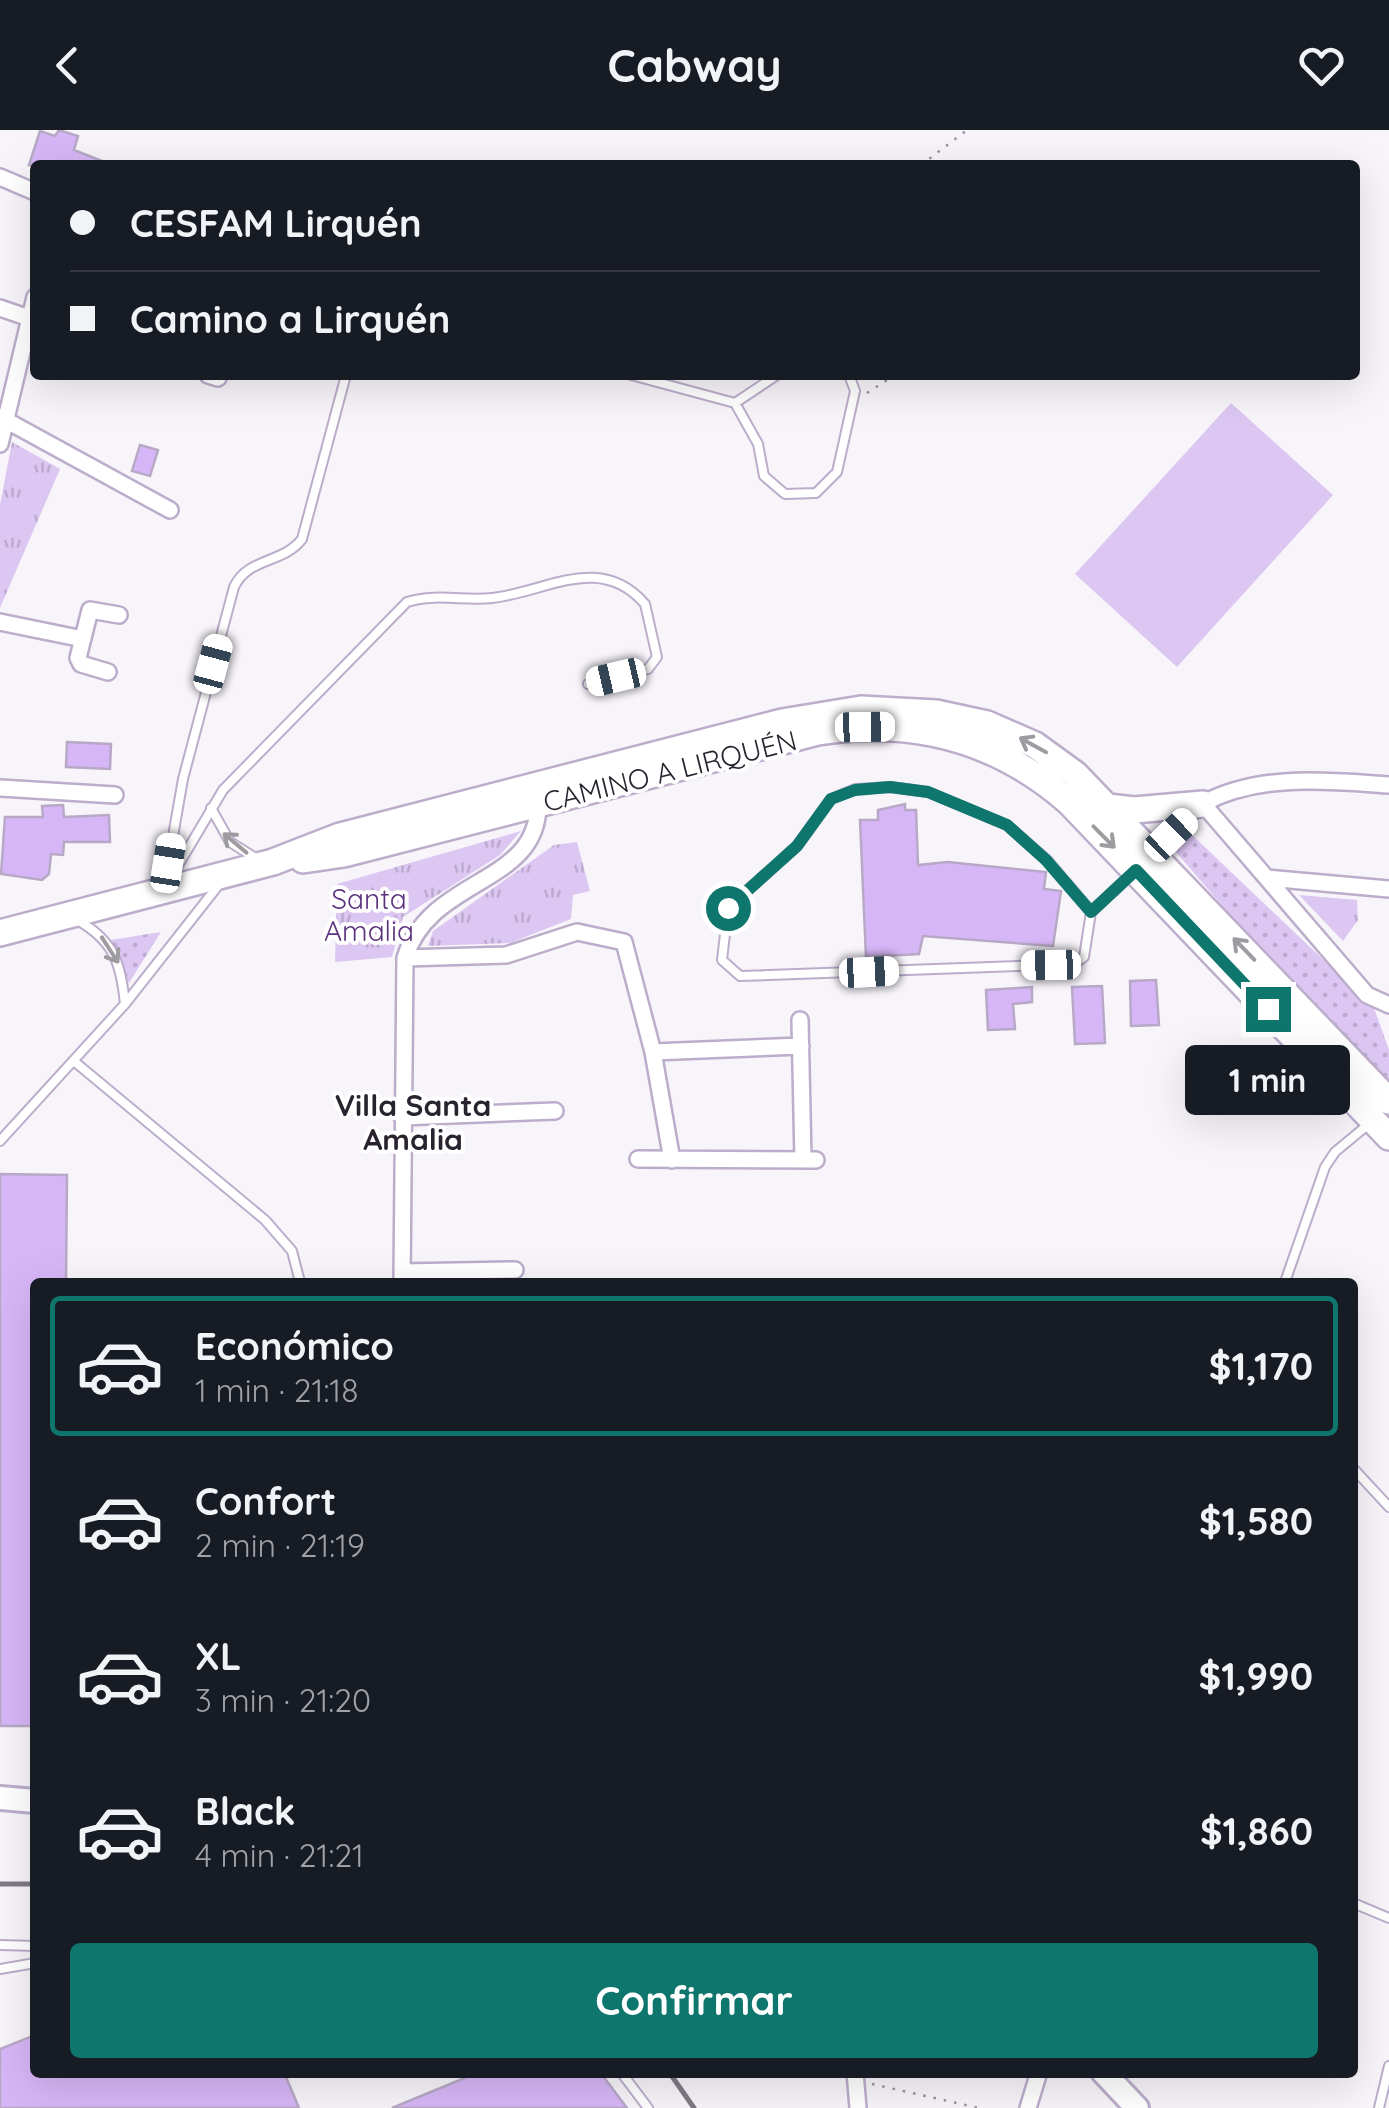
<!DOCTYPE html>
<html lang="es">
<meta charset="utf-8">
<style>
:root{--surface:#171b24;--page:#20242c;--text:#f1f3f6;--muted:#9ea1a6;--line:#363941;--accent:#0f766e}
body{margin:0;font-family:Quicksand,sans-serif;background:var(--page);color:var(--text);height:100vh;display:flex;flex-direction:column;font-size:38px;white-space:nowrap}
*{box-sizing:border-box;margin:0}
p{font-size:32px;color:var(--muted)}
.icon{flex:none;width:55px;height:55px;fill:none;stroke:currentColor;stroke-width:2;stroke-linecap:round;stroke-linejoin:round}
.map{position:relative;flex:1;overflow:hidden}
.drawer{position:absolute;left:30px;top:1148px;width:1328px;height:800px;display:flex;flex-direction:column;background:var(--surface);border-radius:10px;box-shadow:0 10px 40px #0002}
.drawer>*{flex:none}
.hud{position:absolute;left:30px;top:30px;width:1330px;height:220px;border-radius:10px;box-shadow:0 10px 40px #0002;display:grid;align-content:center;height:220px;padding:0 40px;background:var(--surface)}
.end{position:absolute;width:45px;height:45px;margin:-22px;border:12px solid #0f766e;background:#fff;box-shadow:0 0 0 5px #fff}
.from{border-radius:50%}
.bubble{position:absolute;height:70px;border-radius:10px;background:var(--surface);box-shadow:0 10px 40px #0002;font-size:32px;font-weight:700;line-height:70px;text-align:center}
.car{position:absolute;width:30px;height:60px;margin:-30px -15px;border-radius:12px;box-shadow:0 0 8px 2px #0007;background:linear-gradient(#fff 24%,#345 0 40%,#fff 0 76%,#345 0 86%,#fff 0)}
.hud b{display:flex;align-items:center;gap:35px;height:95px;font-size:38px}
.hud b+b{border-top:2px solid var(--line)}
.hud i{width:25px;height:25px;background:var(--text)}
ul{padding:18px 0 0;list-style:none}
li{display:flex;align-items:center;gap:30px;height:140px;margin:0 20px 15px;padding:0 20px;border:5px solid transparent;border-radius:10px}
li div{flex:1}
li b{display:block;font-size:38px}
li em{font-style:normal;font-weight:700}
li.on{border-color:var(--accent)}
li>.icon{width:90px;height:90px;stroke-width:1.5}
.cta{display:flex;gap:20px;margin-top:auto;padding:20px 40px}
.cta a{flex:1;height:115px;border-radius:10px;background:var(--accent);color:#fff;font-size:40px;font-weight:700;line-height:115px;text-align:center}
header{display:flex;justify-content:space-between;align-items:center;height:130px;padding:0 40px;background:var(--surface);font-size:45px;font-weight:700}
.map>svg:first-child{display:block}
.grass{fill:url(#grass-dots)}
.park{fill:url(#park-tufts)}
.pitch{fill:#dcc6f2}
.building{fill:#d7b6f7;stroke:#b7a9c6;stroke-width:2.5}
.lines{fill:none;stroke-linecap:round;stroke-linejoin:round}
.lane-casing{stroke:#bcadcb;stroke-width:12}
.street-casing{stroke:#bcadcb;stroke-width:20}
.secondary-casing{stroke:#bcadcb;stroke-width:28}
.primary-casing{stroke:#bcadcb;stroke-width:30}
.path{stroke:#97939c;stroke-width:2.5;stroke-dasharray:2.5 8;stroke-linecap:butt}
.lane{stroke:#fff;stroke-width:8}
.street{stroke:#fff;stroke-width:15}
.secondary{stroke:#fff;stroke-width:22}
.primary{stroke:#fff;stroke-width:25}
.rail{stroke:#7f7b84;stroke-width:5}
.oneway{stroke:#9e9ca1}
.route{stroke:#0f766e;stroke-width:12}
.labels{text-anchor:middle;stroke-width:8;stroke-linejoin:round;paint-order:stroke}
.street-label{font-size:28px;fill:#28232e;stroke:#fff}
.park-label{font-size:28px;fill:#5c327e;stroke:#fff}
.neighbourhood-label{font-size:30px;font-weight:bold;fill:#28232e;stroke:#fff}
</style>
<header><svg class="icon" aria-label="back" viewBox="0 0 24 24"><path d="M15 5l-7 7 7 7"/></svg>Cabway<svg class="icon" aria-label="heart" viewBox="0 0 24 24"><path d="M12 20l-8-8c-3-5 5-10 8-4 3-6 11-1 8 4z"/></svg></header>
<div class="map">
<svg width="1389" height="1978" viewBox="0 0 1389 1978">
<defs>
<pattern id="grass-dots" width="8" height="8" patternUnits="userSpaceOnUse" patternTransform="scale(2.5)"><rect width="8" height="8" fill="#dcc6f2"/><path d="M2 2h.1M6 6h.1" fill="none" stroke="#bdaad0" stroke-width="1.8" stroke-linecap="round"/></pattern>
<pattern id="park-tufts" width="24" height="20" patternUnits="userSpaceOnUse" patternTransform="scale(2.5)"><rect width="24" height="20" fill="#dcc6f2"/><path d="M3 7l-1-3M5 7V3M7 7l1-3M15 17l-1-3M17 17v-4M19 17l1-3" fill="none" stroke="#bdaad0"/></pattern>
</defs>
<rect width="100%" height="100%" fill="#f7f4fa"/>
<path class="grass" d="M1189,702L1374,878L1389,920V950L1267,828L1176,722Z
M161,802L129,853L104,811Z"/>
<path class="park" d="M12,312L60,339L0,478V375Z
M521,701L500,725L403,787L392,827L335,832L337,754Z
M577,712L590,761L573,765L571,789L510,813L428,816L433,801L554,715Z
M1299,765L1357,770L1358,790L1343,811Z"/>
<path class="pitch" d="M1231,273L1333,365L1177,537L1075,444Z"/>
<path class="building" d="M59,0L78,6L74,20L112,35H29L40,1L55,6Z
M140,315L158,320L150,346L132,341Z
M67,612L111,614L110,639L66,637Z
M905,674V680H916L918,735L948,732L1046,742L1044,759L1061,761L1053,816L923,806L919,824L866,827L860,690H878V680Z
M63,675L64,687L109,685L110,712H64L63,725L51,724L49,744L42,750L1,744L5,687H43L42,676Z
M1156,850L1159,895L1131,896L1130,851Z
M1102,856L1105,913L1075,914L1072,857Z
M1032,857V872L1013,874L1015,899L988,900L986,860Z
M0,1044L67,1045L66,1152H35V1596H0Z
M35,1905V1942H284L299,1978H0V1919Z
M479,1942H600L627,1978H392Z"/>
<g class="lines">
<defs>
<path id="lane" d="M631,245L735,273L758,314L764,346L785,364L816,363L837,342L855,261L849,245
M735,273L777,245
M211,678L230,712L254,727
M165,752L183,649L234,457C248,427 283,434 302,409L346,245
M167,754L223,660L407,472C437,463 463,471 492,468C547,462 600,422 645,474L657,527L648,539L588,554
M1091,782L1047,730L1007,695L928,662L890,657L855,659L831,669L797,716L728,778L722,830L740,846L1074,834L1084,827L1091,782L1133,743
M79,791C115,812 121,835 125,874
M75,932L265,1090L292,1121L300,1152
M0,1011L125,874L221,752
M1285,1152L1325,1037L1335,1022L1370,993
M1352,1337L1389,1377
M1353,1773L1389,1788
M0,1815L35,1816
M0,1839L35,1833
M621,1942L648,1978
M1379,1978L1389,1936"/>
<path id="street" d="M0,47L35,62
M0,178L35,190
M208,245L218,248
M0,287L170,380
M0,314L35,167
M0,492L83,509
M108,542L81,534L78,528L90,480L119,485
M0,658L115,665
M1203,674L1367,865L1389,875
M1148,728C1165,711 1184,685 1204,673C1260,643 1329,651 1389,655
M1267,748L1389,759
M405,828L506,825L577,802L624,812L653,922L672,1030
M800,890L803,1030
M653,922L801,916
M402,987L555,981
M638,1029L816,1030
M402,1142L515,1140
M402,1152L405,828C430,746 539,756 538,674
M855,1942L858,1978
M1028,1978L1039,1942"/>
<path id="secondary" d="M0,1668L35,1671
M1103,1942L1137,1978"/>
<path id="primary" d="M1108,677L1134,680L1203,674
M303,730L344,724L818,602C912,587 997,609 1069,672L1389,1007
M0,803L273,732L340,706L782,592L861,579L936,583L987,594L1035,615L1075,644L1389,971"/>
</defs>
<use href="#lane" class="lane-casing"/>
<use href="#street" class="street-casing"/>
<use href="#secondary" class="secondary-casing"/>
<use href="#primary" class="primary-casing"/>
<path class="path" d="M921,35L967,0
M867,263L895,245
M827,1942L840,1946
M872,1954L979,1978"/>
<use href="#lane" class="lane"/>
<use href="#street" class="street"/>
<use href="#secondary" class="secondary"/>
<use href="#primary" class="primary"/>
<path class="rail" d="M0,1754H35
M669,1942L694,1978"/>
</g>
<defs><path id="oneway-shaft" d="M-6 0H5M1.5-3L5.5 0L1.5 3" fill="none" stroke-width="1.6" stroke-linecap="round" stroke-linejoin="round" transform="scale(2.5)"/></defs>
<g class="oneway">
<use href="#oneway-shaft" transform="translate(1033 615) rotate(-151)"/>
<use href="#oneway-shaft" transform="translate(1104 707) rotate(45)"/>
<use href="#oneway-shaft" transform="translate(235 713) rotate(-140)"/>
<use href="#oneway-shaft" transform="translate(1244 819) rotate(-134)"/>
<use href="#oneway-shaft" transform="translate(110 820) rotate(57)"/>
</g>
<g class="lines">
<path class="route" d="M728,778L797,716L831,669L855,660L890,657L928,662L1007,695L1046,730L1091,782L1136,740L1268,879"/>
</g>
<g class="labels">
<g class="street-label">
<text transform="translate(670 641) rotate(-14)" y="10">CAMINO A LIRQUÉN</text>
</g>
<g class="park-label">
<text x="369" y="779">Santa<tspan x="369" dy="32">Amalia</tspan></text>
</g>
<g class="neighbourhood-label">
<text x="413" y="986">Villa Santa<tspan x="413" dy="34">Amalia</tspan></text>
</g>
</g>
</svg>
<i class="end from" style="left:728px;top:778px"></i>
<i class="end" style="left:1268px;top:879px"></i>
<div class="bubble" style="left:1185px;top:915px;width:165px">1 min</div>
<i class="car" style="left:213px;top:534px;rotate:15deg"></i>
<i class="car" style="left:616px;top:547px;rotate:257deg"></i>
<i class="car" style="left:865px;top:597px;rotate:89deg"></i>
<i class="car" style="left:1171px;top:705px;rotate:46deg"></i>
<i class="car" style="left:168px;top:733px;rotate:9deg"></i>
<i class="car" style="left:1051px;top:835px;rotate:269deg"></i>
<i class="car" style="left:869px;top:842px;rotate:87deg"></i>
<div class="hud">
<b><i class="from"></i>CESFAM Lirquén</b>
<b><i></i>Camino a Lirquén</b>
</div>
<section class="drawer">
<ul>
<li class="on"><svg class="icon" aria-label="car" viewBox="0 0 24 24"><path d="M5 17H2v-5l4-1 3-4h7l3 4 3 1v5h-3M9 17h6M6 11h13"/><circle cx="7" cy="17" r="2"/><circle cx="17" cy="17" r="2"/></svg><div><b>Económico</b><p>1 min · 21:18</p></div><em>$1,170</em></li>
<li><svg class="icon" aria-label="car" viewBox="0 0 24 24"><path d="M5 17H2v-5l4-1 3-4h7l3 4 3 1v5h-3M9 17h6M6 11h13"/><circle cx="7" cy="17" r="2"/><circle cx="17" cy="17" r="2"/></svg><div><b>Confort</b><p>2 min · 21:19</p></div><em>$1,580</em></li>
<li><svg class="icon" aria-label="car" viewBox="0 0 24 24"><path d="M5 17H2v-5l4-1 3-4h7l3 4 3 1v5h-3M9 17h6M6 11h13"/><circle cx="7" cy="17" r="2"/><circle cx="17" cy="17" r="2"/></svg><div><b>XL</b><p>3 min · 21:20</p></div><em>$1,990</em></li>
<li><svg class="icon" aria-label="car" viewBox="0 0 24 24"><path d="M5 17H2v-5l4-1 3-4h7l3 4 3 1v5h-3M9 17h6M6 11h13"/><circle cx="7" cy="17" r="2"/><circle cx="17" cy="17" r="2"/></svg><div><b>Black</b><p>4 min · 21:21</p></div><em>$1,860</em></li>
</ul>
<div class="cta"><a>Confirmar</a></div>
</section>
</div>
